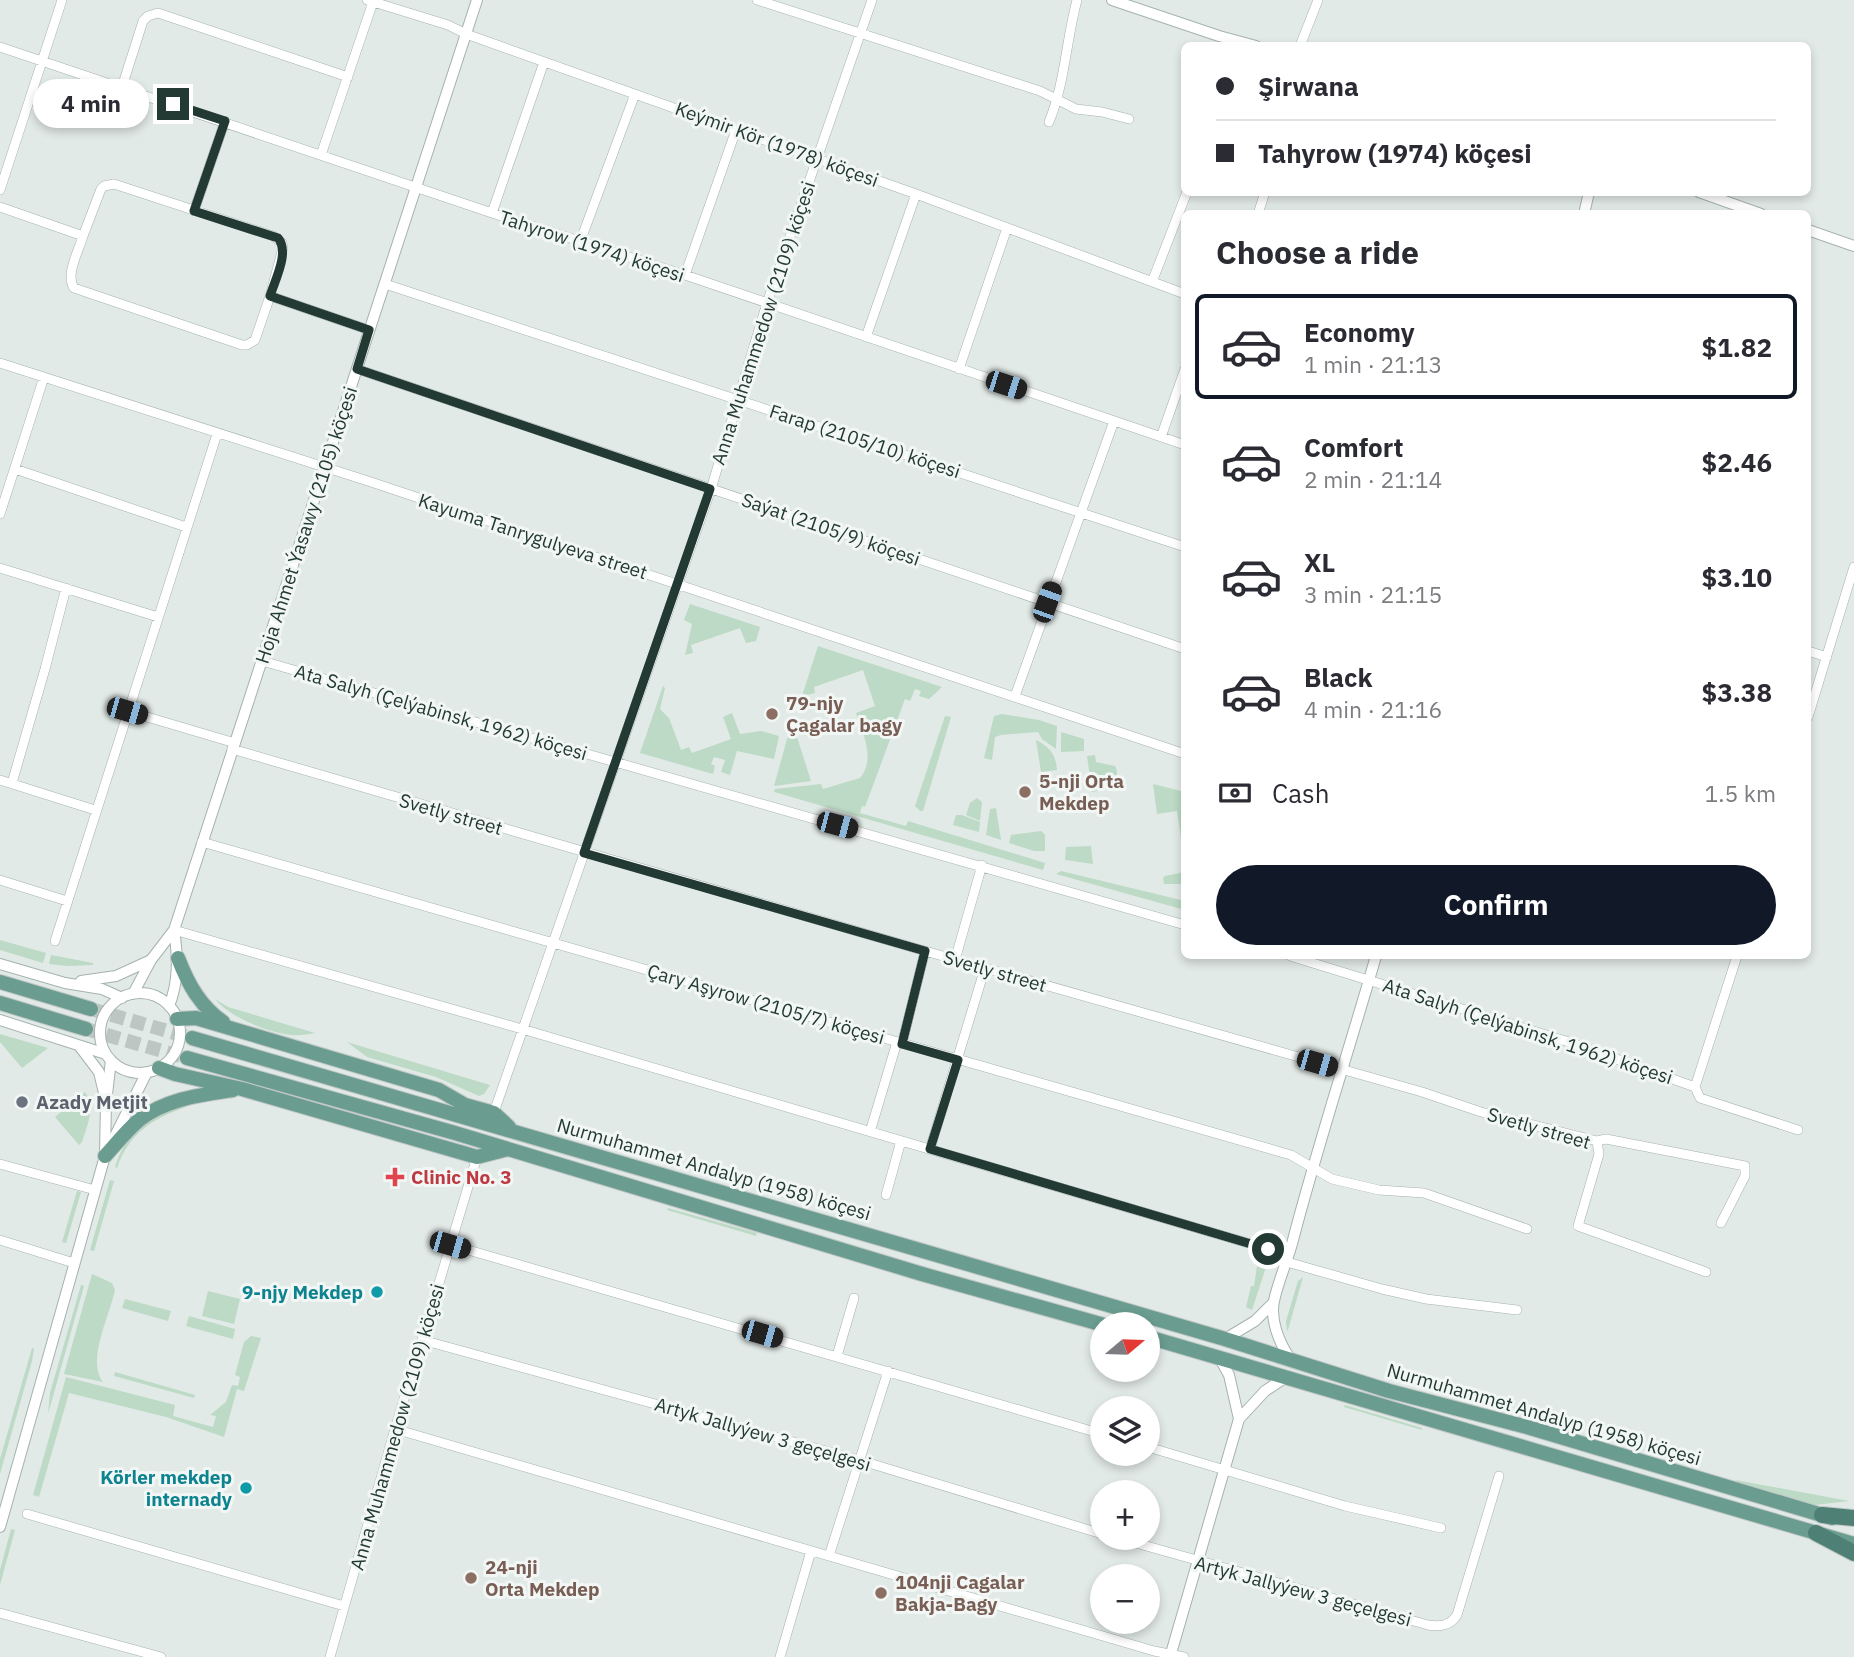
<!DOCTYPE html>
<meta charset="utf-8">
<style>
:root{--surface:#fff;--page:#f7f7f7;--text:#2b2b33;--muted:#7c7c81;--line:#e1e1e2;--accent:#111827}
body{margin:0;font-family:"IBM Plex Sans",sans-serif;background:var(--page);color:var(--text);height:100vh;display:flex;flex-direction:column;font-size:26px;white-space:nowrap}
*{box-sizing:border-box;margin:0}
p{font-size:23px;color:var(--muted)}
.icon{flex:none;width:38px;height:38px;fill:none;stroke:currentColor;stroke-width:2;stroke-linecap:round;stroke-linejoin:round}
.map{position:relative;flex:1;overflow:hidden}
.details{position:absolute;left:1181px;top:210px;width:630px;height:749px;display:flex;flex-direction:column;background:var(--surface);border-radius:10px;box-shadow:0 4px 10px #0003}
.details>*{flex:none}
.top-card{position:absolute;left:1181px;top:42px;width:630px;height:154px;border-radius:10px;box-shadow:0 4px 10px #0003;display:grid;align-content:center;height:154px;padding:0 35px;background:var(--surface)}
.needle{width:46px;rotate:71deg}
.tools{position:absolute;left:1090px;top:1312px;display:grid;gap:14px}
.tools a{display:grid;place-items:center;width:70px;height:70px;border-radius:50%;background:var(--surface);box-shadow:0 4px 10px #0003;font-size:35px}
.end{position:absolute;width:32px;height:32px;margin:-16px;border:9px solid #233a34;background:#fff;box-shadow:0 0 0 4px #fff}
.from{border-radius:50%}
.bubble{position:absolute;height:49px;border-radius:24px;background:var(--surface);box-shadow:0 4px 10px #0003;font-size:23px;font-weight:700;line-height:49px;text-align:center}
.car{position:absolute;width:21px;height:42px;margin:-21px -10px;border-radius:9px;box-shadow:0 0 5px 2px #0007;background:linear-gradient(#222 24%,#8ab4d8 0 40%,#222 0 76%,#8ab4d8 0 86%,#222 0)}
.top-card b{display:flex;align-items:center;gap:24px;height:66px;font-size:26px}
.top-card b+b{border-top:2px solid var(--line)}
.top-card i{width:18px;height:18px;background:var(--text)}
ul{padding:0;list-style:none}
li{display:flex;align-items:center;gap:21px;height:105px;margin:0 14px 10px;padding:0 21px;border:4px solid transparent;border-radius:10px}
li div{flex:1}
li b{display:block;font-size:26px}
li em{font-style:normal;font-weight:700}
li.active{border-color:var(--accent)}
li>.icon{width:63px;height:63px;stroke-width:1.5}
h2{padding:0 35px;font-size:32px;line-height:84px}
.pay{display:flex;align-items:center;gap:18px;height:77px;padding:0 35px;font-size:26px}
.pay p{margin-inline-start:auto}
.button{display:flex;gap:14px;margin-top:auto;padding:14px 35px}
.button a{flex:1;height:80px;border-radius:42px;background:var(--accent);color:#fff;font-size:28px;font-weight:700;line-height:80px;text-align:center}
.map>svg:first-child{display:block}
.green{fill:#bcdac5}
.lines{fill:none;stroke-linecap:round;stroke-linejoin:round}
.primary-tunnel{stroke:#bcc7c3;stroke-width:14;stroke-dasharray:14 7;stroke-linecap:butt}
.minor-casing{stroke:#a5b2ae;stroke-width:10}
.tertiary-casing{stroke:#a5b2ae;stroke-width:12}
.primary-casing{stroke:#c1c8c6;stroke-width:16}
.trunk-casing{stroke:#c1c8c6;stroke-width:18}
.minor{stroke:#fff;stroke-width:9}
.tertiary{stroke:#fff;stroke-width:10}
.primary{stroke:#6a9c90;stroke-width:14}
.trunk{stroke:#4e8075;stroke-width:16}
.route{stroke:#233a34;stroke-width:9}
.education-dot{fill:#8d6e63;stroke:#f2f7f5;stroke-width:2.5}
.worship-dot{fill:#6b7280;stroke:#f2f7f5;stroke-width:2.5}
.health-dot{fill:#e0444e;stroke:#f2f7f5;stroke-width:2.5}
.culture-dot{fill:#0f9aa8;stroke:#f2f7f5;stroke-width:2.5}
.labels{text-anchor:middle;stroke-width:6;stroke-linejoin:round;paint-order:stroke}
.street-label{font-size:19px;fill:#233a34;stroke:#f2f7f5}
.education-label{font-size:19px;font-weight:bold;fill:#785e54;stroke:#f2f7f5;text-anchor:start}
.worship-label{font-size:19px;font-weight:bold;fill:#5b616d;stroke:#f2f7f5;text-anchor:start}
.health-label{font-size:19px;font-weight:bold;fill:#be3a42;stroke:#f2f7f5;text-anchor:start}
.culture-label{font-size:19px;font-weight:bold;fill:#0d838f;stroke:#f2f7f5;text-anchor:end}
</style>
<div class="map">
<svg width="1854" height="1657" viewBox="0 0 1854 1657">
<rect width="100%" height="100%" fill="#e2eae7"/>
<path class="green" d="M690,604L760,627L756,641L746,643L740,628L691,645L693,653L685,655L692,624L684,620Z
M818,646L942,687L929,699L919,696L921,691L915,689L910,701L905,699L865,807L862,806L860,813L906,826L908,821L1045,863L1043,870L774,792L775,789L821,784L823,789L860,778C876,759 863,734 856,713L875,706L863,670L814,687L815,693L802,696Z
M663,686L665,688L660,709L669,718L681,750L689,747L692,753L731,739L723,717L732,713L740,734L761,731L779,736L774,759L737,751L730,775L721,772L725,760L714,757L711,764L715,766L713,774L640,753Z
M1002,714L1039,720L1057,726L1056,749L1042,739L1038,732L1001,735L995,737L992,760L984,758L994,716Z
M945,716L951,717L923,811H920L915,806Z
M789,732L797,737L811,781L774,786Z
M1061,732L1084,739V751L1061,752Z
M1036,740C1050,747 1056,755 1057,770L1041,772Z
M1095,755L1096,762L1115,766L1117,771L1116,786L1092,792L1087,756Z
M1153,784L1185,792V866L1177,811L1157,814Z
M977,798L982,802L980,821L966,815L970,803Z
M996,808L1001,840L986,835L990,809Z
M956,815H962L980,822L979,832L953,825Z
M1041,831L1045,835V851H1034L1009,843L1011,835Z
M1091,846L1093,864L1065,860L1066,847Z
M1061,871L1185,901V910L1056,874Z
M1185,872V884H1164L1163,878L1165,876Z
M0,940L46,953L43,963L0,950Z
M51,955L93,963V965L68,966L49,964Z
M215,999L228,1007L315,1033C308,1034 299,1036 292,1035C267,1032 231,1018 215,999Z
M0,1034L48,1048L22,1068L0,1042Z
M347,1042L490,1085L484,1094L479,1096L436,1077L367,1057Z
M85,1092C96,1107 87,1126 82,1142L79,1145L55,1117Z
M185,1104L186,1107C152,1119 129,1133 117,1168L115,1167C126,1131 151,1117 185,1104Z
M110,1180L114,1181L94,1251L90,1250Z
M77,1191L81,1192L66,1243L62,1242Z
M668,1208L757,1233L756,1236L667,1210Z
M1260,1255L1265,1258L1267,1264L1252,1310L1246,1307L1251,1286H1254L1257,1266L1260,1267Z
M92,1274L112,1283L115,1290C110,1315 86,1361 103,1382L64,1374Z
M1303,1277L1288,1330L1287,1331L1286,1321L1298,1281Z
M81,1285L84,1286L48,1414L50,1393Z
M208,1291L240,1299L234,1324L202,1316Z
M125,1299L171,1311L168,1321L122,1308Z
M189,1316L235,1329L233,1339L186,1326Z
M251,1336L261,1338L244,1391L237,1389L224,1437L166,1417L69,1393L39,1497L33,1495L66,1377L175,1405L173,1416L213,1427L216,1416L210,1415L226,1402L232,1385L238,1386L240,1377L235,1375L244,1342Z
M32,1348L34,1349L32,1361L0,1474V1459Z
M115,1372L195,1395L194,1398L114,1376Z
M1345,1405L1422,1428V1430L1344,1407Z
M1736,1480L1849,1501L1815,1505L1739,1484Z
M11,1529L15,1530L0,1585V1570Z"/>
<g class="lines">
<path class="primary-tunnel" d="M91,1009L192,1038
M86,1029L187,1058"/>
<defs>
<path id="minor" d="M367,0L448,25L466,34L916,194L1185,294
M757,0L1040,91L1076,109L1102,112L1129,119
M1300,46L1318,0
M0,47L492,213L685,275L1185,445
M122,87L143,21L148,16L158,13L348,77
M1049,122C1065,83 1066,41 1077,0
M321,155L373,2
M0,190L62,0
M0,207L83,236L101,189L104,186L114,184L273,236L282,243L283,248L270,296L369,330
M194,211L225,121
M492,213L544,62
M1258,214L1265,192
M83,236C79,250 65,275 74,288L242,345H247L255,340L270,296
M580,242L635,94
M685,275L736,130
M1152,282L1187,192
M385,284L1185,547
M866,337L916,194
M0,363L371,482L1185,754
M357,369L1185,649
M959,369L1007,228
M1161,437L1185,369
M15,469L186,527
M0,514L44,377
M0,568L158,617
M1808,651L1827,657
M262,661L1185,925
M1015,696L1114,421
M127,711L235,743
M1808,717L1854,567
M232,749L925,951L1422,1092L1481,1112L1597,1141L1599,1154L1578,1226L1706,1272
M0,780L95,810
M12,783L45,669L66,588
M202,842L1291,1155L1332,1179L1379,1190L1424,1193L1527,1229
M0,880L67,901
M174,930L522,1029L1268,1249L1287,1262L1382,1289L1426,1299L1517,1310
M55,941L217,434
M1290,956L1569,1042L1695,1087L1700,1098L1798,1130
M955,960L982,865
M902,1044L925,951
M1695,1087L1737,956
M493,1115L711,489L767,303L872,0
M870,1132L897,1042
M1597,1141L1606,1139L1745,1166V1176L1721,1223
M930,1149L985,968
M0,1164L95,1190
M886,1195L901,1141
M0,1240L74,1263
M451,1245L1102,1434
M422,1340L859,1460L1102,1534
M837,1356L854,1298
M395,1429L1154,1651L1184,1657
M1148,1447L1345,1506L1441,1528
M27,1514L344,1606
M1118,1538L1428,1625C1440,1627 1450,1626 1457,1615L1499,1476
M829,1556L888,1371
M0,1613L161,1657
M330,1657L395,1429L477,1157
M780,1657L811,1551"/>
<path id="tertiary" d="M1112,0L1219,36L1256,46
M1699,192L1761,214
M1584,214L1589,192
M1808,230L1854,246
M0,964L65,983L102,989L122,998
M81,981L116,976L151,960
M100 1033a40 40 0 1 1 80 0a40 40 0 1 1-80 0Z
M133,994L151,960L174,930L477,0
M169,1006C179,981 178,956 174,930
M0,1020L106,1054
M80,1047L99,1072L105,1097
M105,1154L106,1103L111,1060
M1225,1339L1255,1321L1273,1303
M1289,1357C1279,1342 1270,1320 1274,1301C1278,1281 1288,1260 1293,1240C1318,1144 1349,1050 1376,956
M1239,1419L1265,1391L1286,1377
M0,1527L105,1156L147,1072
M1170,1657L1239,1419L1229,1375L1219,1357"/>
<path id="primary" d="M178,958C188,984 200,1006 223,1022
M0,982L91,1009
M0,1003L86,1029
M177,1019L196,1018L439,1090L465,1105L494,1113L509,1127
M192,1038L1225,1339L1389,1391L1527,1427L1832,1518
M187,1058L455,1133L922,1274L1104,1325
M159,1068L175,1074L242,1089L477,1157L508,1149
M105,1156C116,1144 127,1130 139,1120C166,1099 200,1095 233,1090
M1148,1337L1854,1544"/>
<path id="trunk" d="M1822,1515L1854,1518
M1816,1533L1854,1553"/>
</defs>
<use href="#minor" class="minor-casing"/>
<use href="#tertiary" class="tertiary-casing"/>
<use href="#primary" class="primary-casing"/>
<use href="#trunk" class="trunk-casing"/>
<use href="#minor" class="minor"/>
<use href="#tertiary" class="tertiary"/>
<use href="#primary" class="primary"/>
<use href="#trunk" class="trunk"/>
</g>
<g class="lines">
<path class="route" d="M173,104L225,121L194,211L278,238C290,252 275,280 270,296L369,330L357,369L710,489L584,853L925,951L902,1044L958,1060L930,1149L1268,1249"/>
</g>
<g class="education-dot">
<circle cx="772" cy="714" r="7"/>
<circle cx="1025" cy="792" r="7"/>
<circle cx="471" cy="1578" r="7"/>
<circle cx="881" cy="1593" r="7"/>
</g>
<circle class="worship-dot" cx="22" cy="1102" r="7"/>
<path class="health-dot" d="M391.5 1166.5h7v7h7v7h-7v7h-7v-7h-7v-7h7z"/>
<g class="culture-dot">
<circle cx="377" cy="1292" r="7"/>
<circle cx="246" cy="1488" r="7"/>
</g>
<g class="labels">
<g class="street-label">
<text transform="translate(777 144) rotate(20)" y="7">Keýmir Kör (1978) köçesi</text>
<text transform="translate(592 246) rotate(18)" y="7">Tahyrow (1974) köçesi</text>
<text transform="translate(763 323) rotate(-72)" y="7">Anna Muhammedow (2109) köçesi</text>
<text transform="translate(865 441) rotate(18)" y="7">Farap (2105/10) köçesi</text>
<text transform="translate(306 525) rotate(-72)" y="7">Hoja Ahmet Ýasawy (2105) köçesi</text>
<text transform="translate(831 529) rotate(19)" y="7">Saýat (2105/9) köçesi</text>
<text transform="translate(533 536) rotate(18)" y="7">Kayuma Tanrygulyeva street</text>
<text transform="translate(441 712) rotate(16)" y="7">Ata Salyh (Çelýabinsk, 1962) köçesi</text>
<text transform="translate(451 814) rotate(16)" y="7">Svetly street</text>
<text transform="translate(995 971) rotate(16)" y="7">Svetly street</text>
<text transform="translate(766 1004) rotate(16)" y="7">Çary Aşyrow (2105/7) köçesi</text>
<text transform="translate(1528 1031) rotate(18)" y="7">Ata Salyh (Çelýabinsk, 1962) köçesi</text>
<text transform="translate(1539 1128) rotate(16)" y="7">Svetly street</text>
<text transform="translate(714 1169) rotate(16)" y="7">Nurmuhammet Andalyp (1958) köçesi</text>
<text transform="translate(1544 1414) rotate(16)" y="7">Nurmuhammet Andalyp (1958) köçesi</text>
<text transform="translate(397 1427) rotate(-74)" y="7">Anna Muhammedow (2109) köçesi</text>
<text transform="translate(763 1434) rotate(16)" y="7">Artyk Jallyýew 3 geçelgesi</text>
<text transform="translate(1303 1591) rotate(15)" y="7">Artyk Jallyýew 3 geçelgesi</text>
</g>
<g class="education-label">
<text x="786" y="710">79-njy<tspan x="786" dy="22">Çagalar bagy</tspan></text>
<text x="1039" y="788">5-nji Orta<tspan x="1039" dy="22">Mekdep</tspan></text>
<text x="485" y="1574">24-nji<tspan x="485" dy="22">Orta Mekdep</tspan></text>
<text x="895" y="1589">104nji Cagalar<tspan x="895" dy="22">Bakja-Bagy</tspan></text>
</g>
<g class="worship-label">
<text x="36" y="1109">Azady Metjit</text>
</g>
<g class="health-label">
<text x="411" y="1184">Clinic No. 3</text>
</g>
<g class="culture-label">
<text x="363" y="1299">9-njy Mekdep</text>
<text x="232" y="1484">Körler mekdep<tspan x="232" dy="22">internady</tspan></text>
</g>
</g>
</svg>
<div class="tools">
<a><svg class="needle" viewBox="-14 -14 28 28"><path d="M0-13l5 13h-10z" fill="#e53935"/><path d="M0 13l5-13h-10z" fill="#7c7c81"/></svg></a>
<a><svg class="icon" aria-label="layers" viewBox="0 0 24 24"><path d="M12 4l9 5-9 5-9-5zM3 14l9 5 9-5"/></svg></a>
<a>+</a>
<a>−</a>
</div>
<i class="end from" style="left:1268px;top:1249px"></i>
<i class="end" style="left:173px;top:104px"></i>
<div class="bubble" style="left:33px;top:79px;width:116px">4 min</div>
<i class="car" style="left:1006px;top:385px;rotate:108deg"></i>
<i class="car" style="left:1047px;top:602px;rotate:20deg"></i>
<i class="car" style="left:127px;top:711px;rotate:106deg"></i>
<i class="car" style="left:837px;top:825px;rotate:105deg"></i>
<i class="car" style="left:1317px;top:1063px;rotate:106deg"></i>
<i class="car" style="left:450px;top:1245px;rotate:106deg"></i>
<i class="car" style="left:762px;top:1334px;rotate:106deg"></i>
<div class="top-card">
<b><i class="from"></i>Şirwana</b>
<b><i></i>Tahyrow (1974) köçesi</b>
</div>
<section class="details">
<h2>Choose a ride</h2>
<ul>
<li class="active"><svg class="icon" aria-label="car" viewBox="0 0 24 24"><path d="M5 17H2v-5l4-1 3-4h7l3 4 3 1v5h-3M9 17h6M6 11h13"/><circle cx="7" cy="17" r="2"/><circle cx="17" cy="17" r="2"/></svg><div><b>Economy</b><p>1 min · 21:13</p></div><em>$1.82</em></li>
<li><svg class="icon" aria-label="car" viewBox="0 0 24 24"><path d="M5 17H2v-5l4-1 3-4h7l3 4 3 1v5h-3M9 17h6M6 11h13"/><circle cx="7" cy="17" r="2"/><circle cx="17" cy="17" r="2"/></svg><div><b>Comfort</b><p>2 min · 21:14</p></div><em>$2.46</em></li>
<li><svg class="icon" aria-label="car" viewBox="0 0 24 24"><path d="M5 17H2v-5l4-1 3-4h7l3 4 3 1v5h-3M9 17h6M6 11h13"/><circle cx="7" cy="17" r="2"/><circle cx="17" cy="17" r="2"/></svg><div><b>XL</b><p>3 min · 21:15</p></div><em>$3.10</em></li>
<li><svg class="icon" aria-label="car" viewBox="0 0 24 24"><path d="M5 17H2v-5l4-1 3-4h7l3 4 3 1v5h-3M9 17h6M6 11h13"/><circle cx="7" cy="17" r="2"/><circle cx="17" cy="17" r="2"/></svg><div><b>Black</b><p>4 min · 21:16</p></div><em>$3.38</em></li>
</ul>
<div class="pay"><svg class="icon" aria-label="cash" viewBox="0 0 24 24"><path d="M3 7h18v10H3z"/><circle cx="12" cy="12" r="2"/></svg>Cash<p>1.5 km</p></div>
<div class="button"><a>Confirm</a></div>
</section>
</div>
